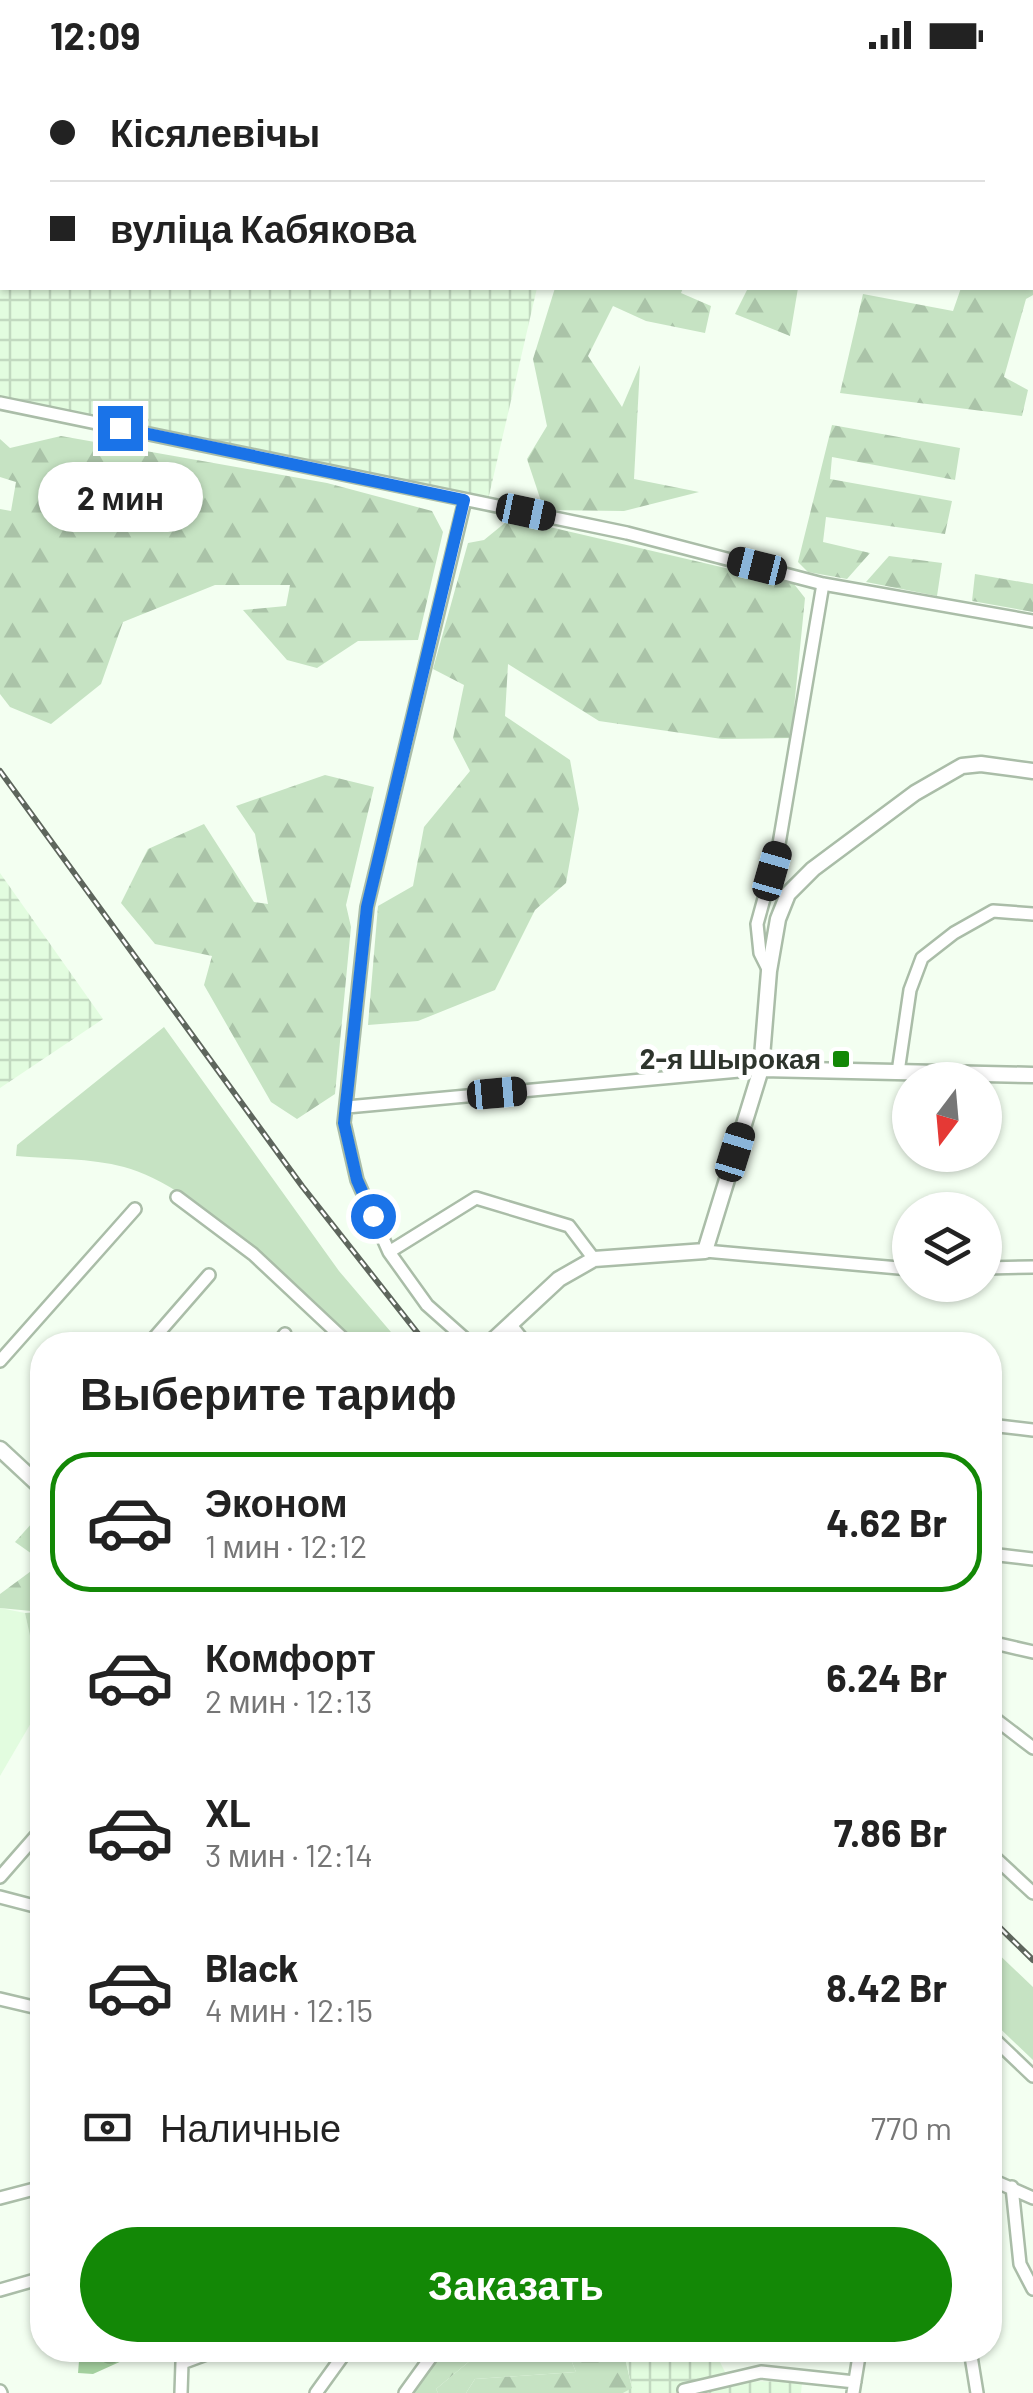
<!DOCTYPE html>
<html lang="ru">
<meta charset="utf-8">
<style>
:root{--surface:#fff;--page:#f6f6f6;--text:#222;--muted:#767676;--line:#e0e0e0;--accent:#138806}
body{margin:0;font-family:Barlow,sans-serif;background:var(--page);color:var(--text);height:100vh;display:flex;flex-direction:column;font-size:38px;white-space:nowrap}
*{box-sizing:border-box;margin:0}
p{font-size:32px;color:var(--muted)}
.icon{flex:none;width:55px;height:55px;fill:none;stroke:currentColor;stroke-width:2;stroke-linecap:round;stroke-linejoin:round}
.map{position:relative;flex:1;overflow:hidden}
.drawer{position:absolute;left:30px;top:1262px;width:972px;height:1030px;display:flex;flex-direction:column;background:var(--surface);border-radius:40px;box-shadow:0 2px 8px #0004}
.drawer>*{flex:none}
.guide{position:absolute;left:0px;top:0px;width:1035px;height:220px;box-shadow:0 2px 8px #0004;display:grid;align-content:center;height:220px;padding:0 50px;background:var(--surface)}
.needle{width:65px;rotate:196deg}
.buttons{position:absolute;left:892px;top:992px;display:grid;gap:20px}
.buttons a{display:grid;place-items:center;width:110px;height:110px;border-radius:50%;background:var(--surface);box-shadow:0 2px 8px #0004;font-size:50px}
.end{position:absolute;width:45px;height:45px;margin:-22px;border:12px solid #1a73e8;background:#fff;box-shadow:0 0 0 5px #fff}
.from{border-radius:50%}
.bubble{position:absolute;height:70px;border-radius:35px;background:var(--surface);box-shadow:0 2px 8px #0004;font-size:32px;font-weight:700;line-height:70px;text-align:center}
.car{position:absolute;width:30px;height:60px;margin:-30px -15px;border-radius:12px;box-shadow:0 0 8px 2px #0007;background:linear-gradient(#222 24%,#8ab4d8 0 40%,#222 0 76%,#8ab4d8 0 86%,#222 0)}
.guide b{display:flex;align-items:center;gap:35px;height:95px;font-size:38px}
.guide b+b{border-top:2px solid var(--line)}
.guide i{width:25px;height:25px;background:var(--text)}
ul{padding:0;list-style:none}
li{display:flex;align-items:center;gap:30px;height:140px;margin:0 20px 15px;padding:0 30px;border:5px solid transparent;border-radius:40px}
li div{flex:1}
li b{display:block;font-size:38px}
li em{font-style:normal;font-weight:700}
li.active{border-color:var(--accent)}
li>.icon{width:90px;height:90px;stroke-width:1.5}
h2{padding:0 50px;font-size:45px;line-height:120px}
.pay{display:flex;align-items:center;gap:25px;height:110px;padding:0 50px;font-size:38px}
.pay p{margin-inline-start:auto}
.primary-button{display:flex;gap:20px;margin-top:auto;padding:20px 50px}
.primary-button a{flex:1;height:115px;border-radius:60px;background:var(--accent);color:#fff;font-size:40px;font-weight:700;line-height:115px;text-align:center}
.status{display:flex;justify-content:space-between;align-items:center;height:70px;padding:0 50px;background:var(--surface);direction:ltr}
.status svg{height:28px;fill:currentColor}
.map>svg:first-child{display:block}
.built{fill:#e2fcdf}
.industrial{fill:url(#industrial-grid)}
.grass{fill:#c6e3c3}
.forest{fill:url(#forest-firs)}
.water{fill:url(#water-waves)}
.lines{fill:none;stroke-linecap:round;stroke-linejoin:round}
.minor-casing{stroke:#aabda8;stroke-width:16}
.tertiary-casing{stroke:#aabda8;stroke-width:19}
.minor{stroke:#fff;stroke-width:11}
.tertiary{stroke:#fff;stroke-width:14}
.rail-casing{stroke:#5e665d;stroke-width:6}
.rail{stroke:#fff;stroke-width:2.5;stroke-dasharray:8;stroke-linecap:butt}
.route{stroke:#1a73e8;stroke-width:12}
.poi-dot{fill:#138806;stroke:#fff;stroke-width:4}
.labels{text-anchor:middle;stroke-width:10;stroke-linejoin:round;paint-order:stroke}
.poi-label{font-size:28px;font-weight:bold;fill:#2e352d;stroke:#fff;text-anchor:end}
</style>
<div class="status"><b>12:09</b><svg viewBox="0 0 49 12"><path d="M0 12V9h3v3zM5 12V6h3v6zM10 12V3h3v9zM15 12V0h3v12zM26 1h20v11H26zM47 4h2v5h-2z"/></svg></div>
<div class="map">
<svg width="1033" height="2323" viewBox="0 0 1033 2323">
<defs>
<pattern id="industrial-grid" width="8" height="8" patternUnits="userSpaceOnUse" patternTransform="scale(2.5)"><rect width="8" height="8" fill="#e2fcdf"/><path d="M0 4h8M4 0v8" fill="none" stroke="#c2d9c0"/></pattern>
<pattern id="forest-firs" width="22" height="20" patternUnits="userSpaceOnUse" patternTransform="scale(2.5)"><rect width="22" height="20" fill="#c6e3c3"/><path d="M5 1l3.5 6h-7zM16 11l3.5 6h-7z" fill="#aac3a8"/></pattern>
<pattern id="water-waves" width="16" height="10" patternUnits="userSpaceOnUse" patternTransform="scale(2.5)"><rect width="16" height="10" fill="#a5d1a0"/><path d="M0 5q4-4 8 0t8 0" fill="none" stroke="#8eb48a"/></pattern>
</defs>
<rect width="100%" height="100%" fill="#f3fff1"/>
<path class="built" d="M0,1538L25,1543L42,1621V1634L0,1706Z"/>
<path class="industrial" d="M0,0L392,2H2V218H537L488,430L0,327Z
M0,803L103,949L0,1018Z
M623,2280H714L730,2312L791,2311L802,2313L801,2323H623L632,2317Z"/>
<path class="grass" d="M164,957L339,1201L402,1275H357C311,1224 190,1113 124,1097C91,1088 51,1089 16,1086L17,1075Z
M42,1542V1621L25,1543Z
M990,1876L1033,1917V1990L990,1949Z
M483,2280H567L576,2302L475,2309L466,2323H438L436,2319Z"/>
<path class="forest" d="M1033,151V225L1026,229L1004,307L1028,320L1022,346L840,323L863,224L953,241L961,218H1032Z
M555,218H683L681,223L711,236L705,263L646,251L613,236L588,286L622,337L640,295L634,409L699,422L624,441L544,440L527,389L547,356L533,289Z
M748,218H798L790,266L735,244Z
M832,355L960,378L955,410L832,387L830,409L952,431L945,464L826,447L823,472L870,483L847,509L808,502L798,492Z
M61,366L327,413L432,441L443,462L418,570L358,571L317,598L287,590L243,540L286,536L290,515H215L123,552L101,614L51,654L10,637L0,624V439L11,441L16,412L0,407V369L10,378Z
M511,448L794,514L805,528L791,668L722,669L599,651L508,594L505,646L570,690L579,739L566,813L535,840L495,920L418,951L368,955L378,836L413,816L424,757L470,701L453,668L464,615L433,599L468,473L484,470Z
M889,486L942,493L937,526L866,512Z
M975,504L1033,514V542L972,531Z
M325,705L374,717L346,835L351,857L335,1024L297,1049L271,1032L204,915L212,886L155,874L121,833L148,779L204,754L254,832L268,834L255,764L236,736Z
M42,1442V1491L15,1472Z
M42,1493V1542L0,1538V1524Z
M447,2280H483L436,2319L438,2323H413L424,2302Z
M567,2280H623L632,2318L623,2323H466L475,2309L576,2302Z"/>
<path class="water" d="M106,2280H143L133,2292L124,2290L93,2304L78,2303L79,2291Z"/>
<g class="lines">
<defs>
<path id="minor" d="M0,333L627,463L823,514L1033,551
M465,430L367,837L344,1053L357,1110L389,1182L427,1235L472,1275
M769,901L760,883L757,854L779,774L823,514
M898,1002L910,920L922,888L954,863L993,841L1033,844
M347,1037L761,999
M177,1127L253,1184L350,1275
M705,1181L910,1199
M389,1182L476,1128L569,1156L594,1189
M985,1198L1033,1197
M510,1254L527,1275
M148,1275L209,1205
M276,1275L285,1264
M0,1291L135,1139
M990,1355L1033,1360
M32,1408L42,1396
M990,1484L1033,1489
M990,1572L1033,1582
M990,1645L1033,1678
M990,1783L1033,1823
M0,1807L42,1759
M0,1827L42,1838
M0,1929L42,1939
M990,1965L1033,2006
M990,2109L1033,2128
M1012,2117L1020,2194L1033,2219
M0,2128L42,2117
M0,2220L42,2208
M970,2280L977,2323
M684,2320L761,2302L855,2312
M0,2321L1,2323
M181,2323L182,2293L217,2280
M316,2323L347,2280
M405,2323L436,2280
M853,2323L860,2280"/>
<path id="tertiary" d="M761,999L1033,1005
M488,1275L559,1209L594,1189L705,1181L761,999L769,901L778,849L788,824L813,799L915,723L962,696L981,694L1033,701
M0,1379L42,1418"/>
</defs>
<use href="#minor" class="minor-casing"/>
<use href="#tertiary" class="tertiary-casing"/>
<use href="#minor" class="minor"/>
<use href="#tertiary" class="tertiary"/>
<defs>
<path id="rail" d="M564,0L575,2
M0,701L302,1116L427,1275
M990,1848L1033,1890"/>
</defs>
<use href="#rail" class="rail-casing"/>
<use href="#rail" class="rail"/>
</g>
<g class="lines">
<path class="route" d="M120,358L464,430L367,837L344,1053L357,1110L373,1146"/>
</g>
<rect class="poi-dot" x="831" y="979" width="20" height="20" rx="5"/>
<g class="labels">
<g class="poi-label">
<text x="821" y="999">2-я Шырокая</text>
</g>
</g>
</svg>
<div class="buttons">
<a><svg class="needle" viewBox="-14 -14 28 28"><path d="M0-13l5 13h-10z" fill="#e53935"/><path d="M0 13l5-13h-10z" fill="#767676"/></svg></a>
<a><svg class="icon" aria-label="layers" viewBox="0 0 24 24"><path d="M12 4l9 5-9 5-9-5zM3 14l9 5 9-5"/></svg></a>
</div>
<i class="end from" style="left:373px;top:1146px"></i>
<i class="end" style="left:120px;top:358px"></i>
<div class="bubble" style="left:38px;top:392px;width:165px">2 мин</div>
<i class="car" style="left:526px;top:442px;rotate:102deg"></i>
<i class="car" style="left:757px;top:496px;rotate:284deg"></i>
<i class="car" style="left:772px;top:801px;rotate:16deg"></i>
<i class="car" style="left:497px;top:1023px;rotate:85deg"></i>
<i class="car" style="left:735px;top:1082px;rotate:17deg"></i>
<div class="guide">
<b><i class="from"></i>Кісялевічы</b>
<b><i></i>вуліца Кабякова</b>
</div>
<section class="drawer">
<h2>Выберите тариф</h2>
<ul>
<li class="active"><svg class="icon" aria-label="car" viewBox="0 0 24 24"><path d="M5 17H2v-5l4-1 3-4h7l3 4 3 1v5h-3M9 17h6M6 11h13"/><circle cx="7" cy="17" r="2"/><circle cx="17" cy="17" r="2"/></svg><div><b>Эконом</b><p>1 мин · 12:12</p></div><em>4.62 Br</em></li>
<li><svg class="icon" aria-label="car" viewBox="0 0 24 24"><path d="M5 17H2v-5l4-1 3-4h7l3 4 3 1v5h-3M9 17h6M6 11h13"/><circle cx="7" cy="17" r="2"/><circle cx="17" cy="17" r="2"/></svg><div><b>Комфорт</b><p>2 мин · 12:13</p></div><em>6.24 Br</em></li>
<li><svg class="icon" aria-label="car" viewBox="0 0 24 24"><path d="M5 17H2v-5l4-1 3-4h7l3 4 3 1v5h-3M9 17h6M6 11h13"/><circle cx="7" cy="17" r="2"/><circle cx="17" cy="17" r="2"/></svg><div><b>XL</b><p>3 мин · 12:14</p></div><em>7.86 Br</em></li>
<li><svg class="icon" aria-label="car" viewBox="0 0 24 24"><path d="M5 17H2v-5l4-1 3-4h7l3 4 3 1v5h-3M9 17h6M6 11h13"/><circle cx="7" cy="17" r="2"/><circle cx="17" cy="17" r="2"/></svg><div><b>Black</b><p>4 мин · 12:15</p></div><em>8.42 Br</em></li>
</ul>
<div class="pay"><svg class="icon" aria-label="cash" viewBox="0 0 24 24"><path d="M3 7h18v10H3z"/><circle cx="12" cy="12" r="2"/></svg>Наличные<p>770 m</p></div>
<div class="primary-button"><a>Заказать</a></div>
</section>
</div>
